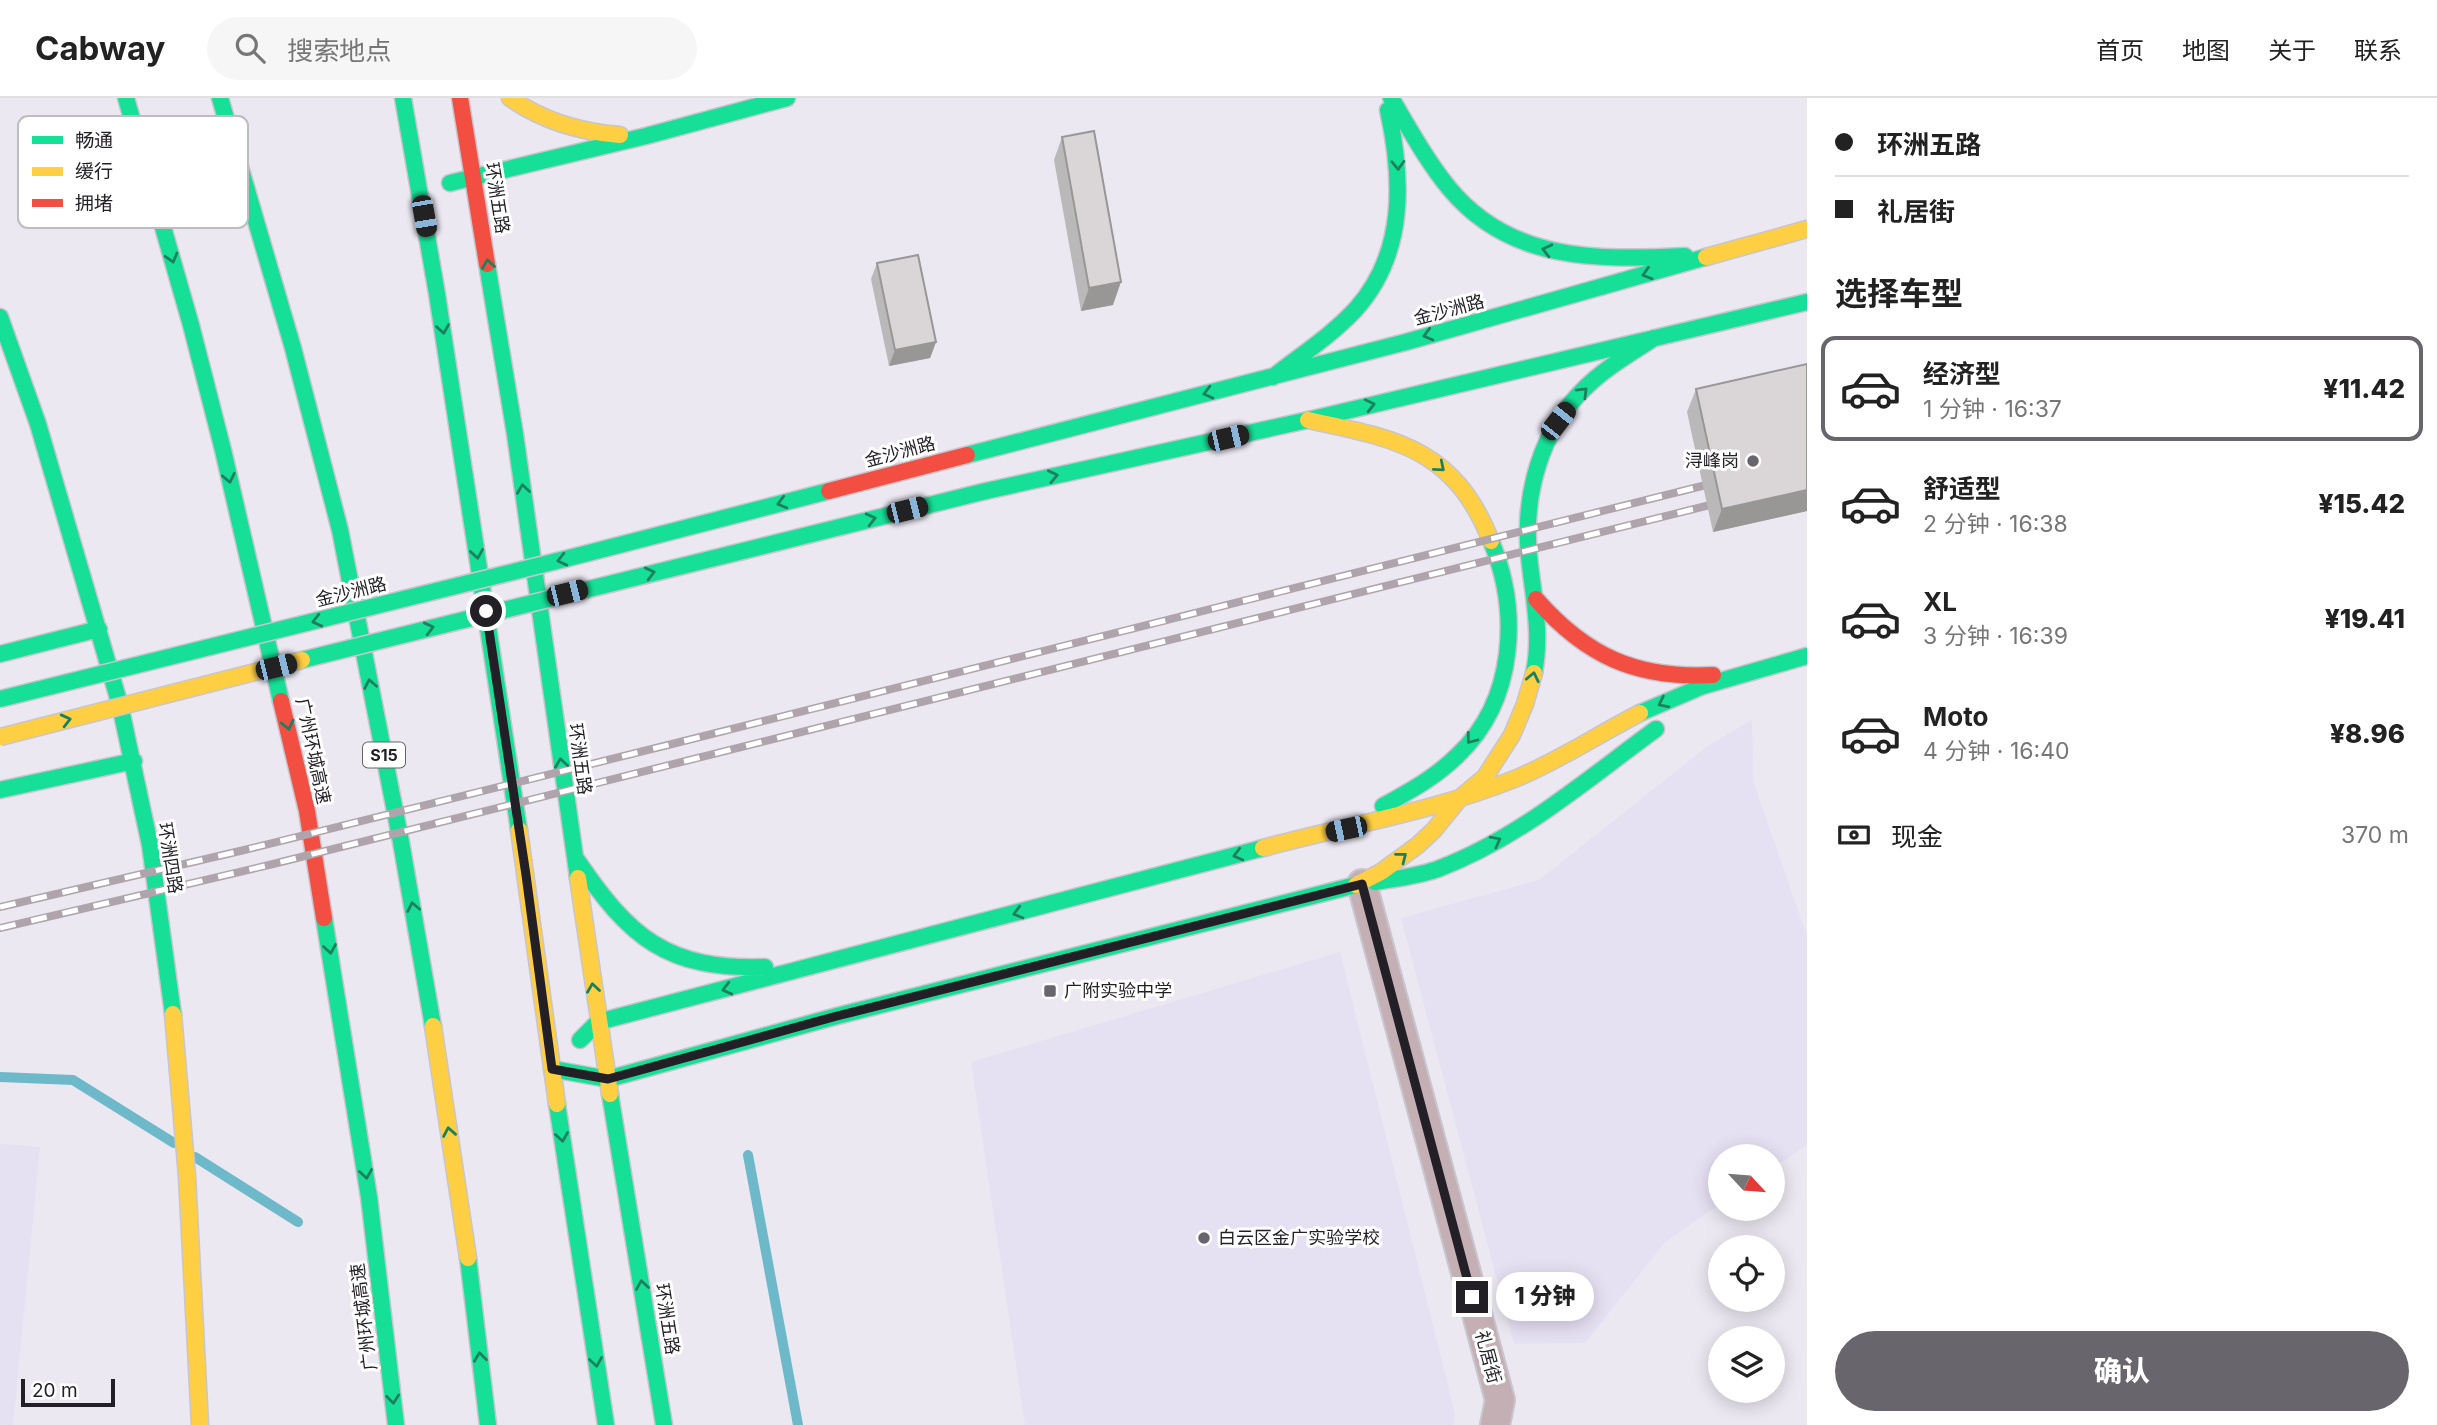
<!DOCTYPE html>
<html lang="zh">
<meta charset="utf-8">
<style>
:root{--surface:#fff;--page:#f6f6f6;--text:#222;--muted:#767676;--line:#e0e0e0;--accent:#68656d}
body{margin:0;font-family:Inter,"Noto Sans SC",sans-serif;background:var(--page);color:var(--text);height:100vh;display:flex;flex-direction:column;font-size:26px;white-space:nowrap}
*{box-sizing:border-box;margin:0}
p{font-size:23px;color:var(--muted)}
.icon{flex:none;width:38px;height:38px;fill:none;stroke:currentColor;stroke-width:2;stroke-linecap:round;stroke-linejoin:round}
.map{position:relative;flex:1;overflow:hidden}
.panel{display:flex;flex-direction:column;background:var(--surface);width:630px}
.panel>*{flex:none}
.banner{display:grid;align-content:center;height:154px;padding:0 28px;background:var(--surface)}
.needle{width:46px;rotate:116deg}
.buttons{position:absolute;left:1708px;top:1046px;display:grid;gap:14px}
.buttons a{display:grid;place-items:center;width:77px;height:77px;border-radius:50%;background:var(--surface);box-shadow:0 4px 18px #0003;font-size:35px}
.scale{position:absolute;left:21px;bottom:18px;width:94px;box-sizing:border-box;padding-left:7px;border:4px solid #221f26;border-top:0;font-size:19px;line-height:24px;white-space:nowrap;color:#221f26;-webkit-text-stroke:5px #fff;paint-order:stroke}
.end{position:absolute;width:32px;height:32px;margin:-16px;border:9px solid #221f26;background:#fff;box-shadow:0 0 0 4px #fff}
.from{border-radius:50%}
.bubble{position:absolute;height:49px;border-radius:24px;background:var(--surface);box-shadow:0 4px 18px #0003;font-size:23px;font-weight:800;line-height:49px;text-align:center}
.car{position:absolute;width:21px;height:42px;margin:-21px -10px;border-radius:9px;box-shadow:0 0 5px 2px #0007;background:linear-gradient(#222 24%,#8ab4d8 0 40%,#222 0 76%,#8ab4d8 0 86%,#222 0)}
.banner b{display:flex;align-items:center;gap:24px;height:66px;font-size:26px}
.banner b+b{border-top:2px solid var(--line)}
.banner i{width:18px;height:18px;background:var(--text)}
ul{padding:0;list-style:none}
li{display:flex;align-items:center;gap:21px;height:105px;margin:0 14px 10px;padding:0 14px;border:4px solid transparent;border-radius:14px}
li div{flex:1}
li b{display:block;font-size:26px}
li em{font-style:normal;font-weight:800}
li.active{border-color:var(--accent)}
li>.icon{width:63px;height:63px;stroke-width:1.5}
h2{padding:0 28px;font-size:32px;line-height:84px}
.pay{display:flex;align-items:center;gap:18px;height:77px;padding:0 28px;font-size:26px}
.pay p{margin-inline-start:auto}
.primary-button{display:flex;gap:14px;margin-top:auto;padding:14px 28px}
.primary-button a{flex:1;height:80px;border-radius:42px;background:var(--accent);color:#fff;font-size:28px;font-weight:800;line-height:80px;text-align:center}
header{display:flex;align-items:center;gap:42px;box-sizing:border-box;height:98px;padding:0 35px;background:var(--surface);border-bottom:2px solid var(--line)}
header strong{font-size:33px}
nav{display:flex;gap:38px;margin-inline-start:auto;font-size:24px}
.search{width:490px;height:63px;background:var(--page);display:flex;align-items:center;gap:18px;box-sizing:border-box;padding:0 24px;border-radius:38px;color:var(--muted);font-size:26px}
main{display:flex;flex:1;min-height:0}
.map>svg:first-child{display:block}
.built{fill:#e6e0f3}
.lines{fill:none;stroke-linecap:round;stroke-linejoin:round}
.stream{stroke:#6eb9c9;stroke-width:10}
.street-casing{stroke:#c8c5cc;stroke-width:32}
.fast-casing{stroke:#c8c5cc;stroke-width:19}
.slow-casing{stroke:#c8c5cc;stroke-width:19}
.jam-casing{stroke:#c8c5cc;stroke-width:19}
.street{stroke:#c4afb5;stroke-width:28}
.fast{stroke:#16e098;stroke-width:16}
.slow{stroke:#ffcf43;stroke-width:16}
.jam{stroke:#f24e42;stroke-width:16}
.rail-casing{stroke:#afa4ab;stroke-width:8}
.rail{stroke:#fff;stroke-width:5;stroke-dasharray:16;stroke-linecap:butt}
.fast-bridge-casing{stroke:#c8c5cc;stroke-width:19;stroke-linecap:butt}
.slow-bridge-casing{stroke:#c8c5cc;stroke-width:19;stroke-linecap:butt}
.jam-bridge-casing{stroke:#c8c5cc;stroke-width:19;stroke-linecap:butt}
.fast-bridge{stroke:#16e098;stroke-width:16}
.slow-bridge{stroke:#ffcf43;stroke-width:16}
.jam-bridge{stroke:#f24e42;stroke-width:16}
.wall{fill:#bbb8b9}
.shaded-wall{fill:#999696}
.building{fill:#dad6d7;stroke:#999696;stroke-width:2}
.oneway{stroke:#1c805f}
.route{stroke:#221f26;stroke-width:9}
.poi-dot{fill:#68656d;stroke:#fff;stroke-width:2.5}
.labels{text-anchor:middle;stroke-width:6;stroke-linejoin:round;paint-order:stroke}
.shield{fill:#fff;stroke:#646267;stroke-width:2}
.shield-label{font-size:16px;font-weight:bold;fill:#221f26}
.street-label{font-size:18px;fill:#221f26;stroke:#fff}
.poi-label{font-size:18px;fill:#221f26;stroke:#fff;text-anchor:start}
.key{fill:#fff;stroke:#bdbcbe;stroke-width:2}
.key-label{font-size:19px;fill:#221f26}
</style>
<header>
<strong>Cabway</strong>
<div class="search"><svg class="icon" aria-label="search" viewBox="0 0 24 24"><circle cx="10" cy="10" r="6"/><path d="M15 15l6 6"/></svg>搜索地点</div>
<nav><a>首页</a><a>地图</a><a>关于</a><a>联系</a></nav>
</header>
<main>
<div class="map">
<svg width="1807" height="1327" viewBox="0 0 1807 1327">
<rect width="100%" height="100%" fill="#ebe8f2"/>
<path class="built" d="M1752,622L1753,683L1807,838V1047L1773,1070V1059H1720V1106L1665,1144L1585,1245L1514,1246L1401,820L1539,782L1709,647Z
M1340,854L1455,1316L1453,1327H1025L971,964Z
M0,1046L40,1049L13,1327H0Z"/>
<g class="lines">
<path class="stream" d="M0,979L73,982L174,1045
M748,1057L798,1327
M195,1059L298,1124"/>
<defs>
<path id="street" d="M1362,786L1500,1302L1495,1327"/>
<path id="fast" d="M126,0L191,227L223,352L281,603
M220,0L293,250L340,432L401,744L433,928
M403,0L437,196L519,732
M1391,0C1409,30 1426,62 1449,90C1510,164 1597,162 1685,158
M450,85L646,38L787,0
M487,166L515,336L578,780
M0,219L38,326L120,607L150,747L173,916
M1273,279C1301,257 1332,237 1356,211C1406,155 1403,81 1388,12
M967,357L1406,244L1706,159
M986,393L1308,322L1807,204
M0,556L99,531
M1534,575C1542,534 1533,498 1529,458C1523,398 1540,333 1585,290C1605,270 1630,256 1654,240
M1640,615L1703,588L1807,558
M0,692L134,663
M1383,708C1410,693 1436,679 1458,657C1516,602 1520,513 1491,443
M577,762C630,840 667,872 765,869
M1375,784C1396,781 1418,778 1438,771C1520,740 1586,682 1656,631
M324,820L369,1099L396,1327
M580,942L598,924L1263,750
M552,971L608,981L837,918L1356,787
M610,996L664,1327
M557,1006L606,1327
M468,1160L488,1327"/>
<path id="slow" d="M510,0C543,23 580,34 620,37
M1706,159L1807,131
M1308,322C1397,341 1454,350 1491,443
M519,732L557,1006
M1263,750C1349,727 1435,713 1517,680C1560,662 1599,636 1640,615
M578,780L610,996
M1356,787L1381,774L1418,747L1434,732L1460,700L1485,679L1512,637L1525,606L1534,575
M173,916L187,1078L200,1327
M433,928L468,1160"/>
<path id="jam" d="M460,0L487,166
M1536,501C1586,558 1636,581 1713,577
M281,603L307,713L324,820"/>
</defs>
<use href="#street" class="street-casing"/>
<use href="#fast" class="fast-casing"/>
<use href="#slow" class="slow-casing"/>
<use href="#jam" class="jam-casing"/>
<use href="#street" class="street"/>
<use href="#fast" class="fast"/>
<use href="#slow" class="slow"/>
<use href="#jam" class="jam"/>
<defs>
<path id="rail" d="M0,809L240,753L680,644L1722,383
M0,830L269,767L1726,403"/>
</defs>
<use href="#rail" class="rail-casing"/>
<use href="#rail" class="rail"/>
<defs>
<path id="fast-bridge" d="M302,562L986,393
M0,601L565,461L829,393"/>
<path id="slow-bridge" d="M0,639L302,562"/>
<path id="jam-bridge" d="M829,393L967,357"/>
</defs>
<use href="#fast-bridge" class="fast-bridge-casing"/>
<use href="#slow-bridge" class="slow-bridge-casing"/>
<use href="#jam-bridge" class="jam-bridge-casing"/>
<use href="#fast-bridge" class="fast-bridge"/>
<use href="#slow-bridge" class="slow-bridge"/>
<use href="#jam-bridge" class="jam-bridge"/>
</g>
<path class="wall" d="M1062,39L1113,207L1081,213L1054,62Z
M877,165L936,244L930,260L889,268L871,181Z
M1807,266V413L1713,434L1687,314L1696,291Z"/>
<path class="shaded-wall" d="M1121,184L1113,207L1081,213L1089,190Z
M936,244L930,260L889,268L895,252Z
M1807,392V413L1713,434L1722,411Z"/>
<path class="building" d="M1094,33L1121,184L1089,190L1062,39Z
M918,157L936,244L895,252L877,165Z
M1807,266V392L1722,411L1696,291Z"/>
<defs><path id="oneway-chevron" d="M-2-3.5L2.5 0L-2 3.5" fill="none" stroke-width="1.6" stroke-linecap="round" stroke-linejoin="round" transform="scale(1.75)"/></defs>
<g class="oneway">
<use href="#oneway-chevron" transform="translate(1398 67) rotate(88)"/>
<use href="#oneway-chevron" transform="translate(1547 152) rotate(-166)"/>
<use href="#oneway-chevron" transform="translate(172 160) rotate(74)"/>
<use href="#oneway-chevron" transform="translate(488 166) rotate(-99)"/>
<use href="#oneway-chevron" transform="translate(1647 176) rotate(163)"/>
<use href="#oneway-chevron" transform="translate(443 231) rotate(81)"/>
<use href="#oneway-chevron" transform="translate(1428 237) rotate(165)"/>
<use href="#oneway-chevron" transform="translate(1583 294) rotate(-45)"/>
<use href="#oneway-chevron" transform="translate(1208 295) rotate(166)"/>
<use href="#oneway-chevron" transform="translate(1370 307) rotate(-13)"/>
<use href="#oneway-chevron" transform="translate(1440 369) rotate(40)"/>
<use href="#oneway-chevron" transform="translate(1053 378) rotate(-12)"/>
<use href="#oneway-chevron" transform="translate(229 380) rotate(78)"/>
<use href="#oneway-chevron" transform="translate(523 391) rotate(-98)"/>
<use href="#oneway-chevron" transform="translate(782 405) rotate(165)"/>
<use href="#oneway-chevron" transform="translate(871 421) rotate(-14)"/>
<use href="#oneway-chevron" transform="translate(477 456) rotate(81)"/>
<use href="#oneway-chevron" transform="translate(562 462) rotate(166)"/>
<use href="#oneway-chevron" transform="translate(650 475) rotate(-14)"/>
<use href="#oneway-chevron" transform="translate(317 523) rotate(166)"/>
<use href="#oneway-chevron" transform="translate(429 530) rotate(-14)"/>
<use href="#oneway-chevron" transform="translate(1533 579) rotate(-78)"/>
<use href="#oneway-chevron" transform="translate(370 586) rotate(-101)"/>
<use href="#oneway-chevron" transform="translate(1663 605) rotate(154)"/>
<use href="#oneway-chevron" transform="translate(66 622) rotate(-14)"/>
<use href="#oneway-chevron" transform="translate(288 627) rotate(77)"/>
<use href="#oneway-chevron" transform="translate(1471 641) rotate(127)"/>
<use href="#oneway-chevron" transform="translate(561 665) rotate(-98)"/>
<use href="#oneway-chevron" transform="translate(1496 743) rotate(-28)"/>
<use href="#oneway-chevron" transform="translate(1238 757) rotate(165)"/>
<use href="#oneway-chevron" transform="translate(1402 759) rotate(-38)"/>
<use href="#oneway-chevron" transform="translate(413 809) rotate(-101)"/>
<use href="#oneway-chevron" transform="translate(1018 815) rotate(165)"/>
<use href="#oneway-chevron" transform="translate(330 851) rotate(81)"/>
<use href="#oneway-chevron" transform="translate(593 890) rotate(-98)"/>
<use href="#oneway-chevron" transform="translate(727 891) rotate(166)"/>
<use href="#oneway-chevron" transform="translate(449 1034) rotate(-100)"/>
<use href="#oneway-chevron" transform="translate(562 1039) rotate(81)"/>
<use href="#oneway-chevron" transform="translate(366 1076) rotate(81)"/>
<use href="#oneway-chevron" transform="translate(642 1187) rotate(-99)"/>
<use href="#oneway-chevron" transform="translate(480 1259) rotate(-97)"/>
<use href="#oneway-chevron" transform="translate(596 1264) rotate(81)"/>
<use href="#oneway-chevron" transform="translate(393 1301) rotate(84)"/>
</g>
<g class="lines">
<path class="route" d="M486,513L526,777L552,971L608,981L837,918L1362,786L1472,1199"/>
</g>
<g class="poi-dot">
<circle cx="1753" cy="363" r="7"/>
<rect x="1043" y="886" width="14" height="14" rx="3.5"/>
<circle cx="1204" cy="1140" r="7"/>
</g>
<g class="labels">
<rect class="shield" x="363" y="644.5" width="42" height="25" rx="5"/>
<g class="shield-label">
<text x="384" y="663">S15</text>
</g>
<g class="street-label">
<text transform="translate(497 100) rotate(81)" y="6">环洲五路</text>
<text transform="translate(1449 212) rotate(-15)" y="6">金沙洲路</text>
<text transform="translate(900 354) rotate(-15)" y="6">金沙洲路</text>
<text transform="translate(351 494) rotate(-14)" y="6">金沙洲路</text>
<text transform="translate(313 653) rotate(78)" y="6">广州环城高速</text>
<text transform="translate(580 661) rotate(82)" y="6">环洲五路</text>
<text transform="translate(170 760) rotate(81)" y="6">环洲四路</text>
<text transform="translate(364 1219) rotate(-97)" y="6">广州环城高速</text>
<text transform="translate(667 1221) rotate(81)" y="6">环洲五路</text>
<text transform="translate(1488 1259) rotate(75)" y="6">礼居街</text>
</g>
<g class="poi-label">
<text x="1739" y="369" text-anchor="end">浔峰岗</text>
<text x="1064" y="899">广附实验中学</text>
<text x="1218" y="1146">白云区金广实验学校</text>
</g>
</g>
<rect x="18" y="18" width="230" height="112" rx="10" class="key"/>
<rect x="32" y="38" width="31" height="8" fill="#16e098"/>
<rect x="32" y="69" width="31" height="9" fill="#ffcf43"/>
<rect x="32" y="101" width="31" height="8" fill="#f24e42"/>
<g class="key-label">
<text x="75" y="49">畅通</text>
<text x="75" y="80">缓行</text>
<text x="75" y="112">拥堵</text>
</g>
</svg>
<div class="buttons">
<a><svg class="needle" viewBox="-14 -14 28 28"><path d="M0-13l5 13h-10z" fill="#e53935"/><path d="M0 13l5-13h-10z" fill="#767676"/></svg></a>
<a><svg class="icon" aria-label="locate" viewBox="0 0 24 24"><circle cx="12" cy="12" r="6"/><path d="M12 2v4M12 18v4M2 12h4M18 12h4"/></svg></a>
<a><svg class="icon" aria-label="layers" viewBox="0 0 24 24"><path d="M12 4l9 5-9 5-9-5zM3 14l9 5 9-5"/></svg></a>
</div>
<div class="scale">20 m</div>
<i class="end from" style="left:486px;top:513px"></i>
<i class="end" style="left:1472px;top:1199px"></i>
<div class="bubble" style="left:1496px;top:1174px;width:98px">1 分钟</div>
<i class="car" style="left:424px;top:118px;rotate:170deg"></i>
<i class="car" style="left:1558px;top:323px;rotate:38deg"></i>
<i class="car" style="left:1228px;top:340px;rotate:77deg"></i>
<i class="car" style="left:907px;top:412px;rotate:76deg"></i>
<i class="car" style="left:567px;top:495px;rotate:76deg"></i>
<i class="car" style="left:276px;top:569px;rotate:76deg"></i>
<i class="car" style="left:1346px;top:731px;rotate:258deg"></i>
</div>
<section class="panel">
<div class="banner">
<b><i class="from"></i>环洲五路</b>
<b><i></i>礼居街</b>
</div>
<h2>选择车型</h2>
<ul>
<li class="active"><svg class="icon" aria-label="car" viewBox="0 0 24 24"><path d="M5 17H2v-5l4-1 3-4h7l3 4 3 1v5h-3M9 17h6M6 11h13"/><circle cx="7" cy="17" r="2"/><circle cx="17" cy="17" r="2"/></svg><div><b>经济型</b><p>1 分钟 · 16:37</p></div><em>¥11.42</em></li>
<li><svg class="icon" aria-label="car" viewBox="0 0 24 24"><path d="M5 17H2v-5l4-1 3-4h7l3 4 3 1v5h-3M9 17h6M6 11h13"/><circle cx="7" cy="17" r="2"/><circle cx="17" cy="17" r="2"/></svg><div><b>舒适型</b><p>2 分钟 · 16:38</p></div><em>¥15.42</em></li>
<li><svg class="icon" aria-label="car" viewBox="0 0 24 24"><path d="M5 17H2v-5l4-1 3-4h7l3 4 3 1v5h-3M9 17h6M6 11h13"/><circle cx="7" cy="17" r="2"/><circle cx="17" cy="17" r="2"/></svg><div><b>XL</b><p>3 分钟 · 16:39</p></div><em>¥19.41</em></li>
<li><svg class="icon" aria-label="car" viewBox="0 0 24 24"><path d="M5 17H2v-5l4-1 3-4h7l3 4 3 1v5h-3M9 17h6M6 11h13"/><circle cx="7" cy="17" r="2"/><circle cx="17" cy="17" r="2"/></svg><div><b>Moto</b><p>4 分钟 · 16:40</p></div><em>¥8.96</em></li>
</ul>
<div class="pay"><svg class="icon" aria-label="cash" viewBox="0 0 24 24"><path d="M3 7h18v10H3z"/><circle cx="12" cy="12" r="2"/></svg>现金<p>370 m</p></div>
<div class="primary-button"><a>确认</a></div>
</section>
</main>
